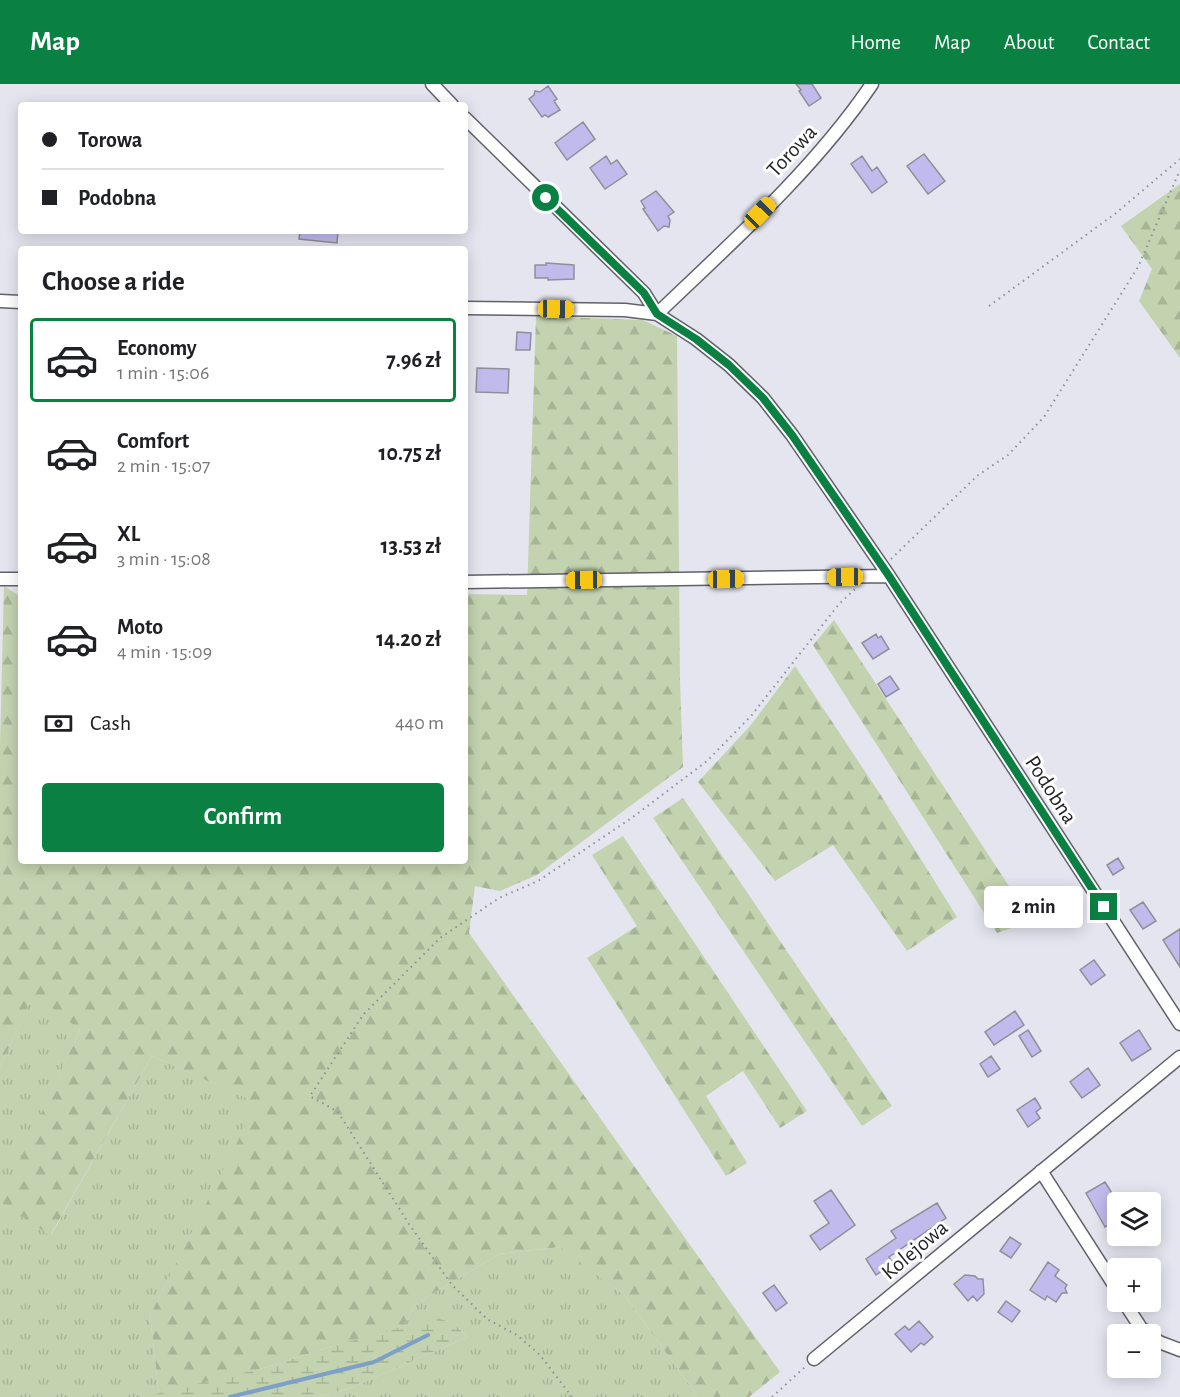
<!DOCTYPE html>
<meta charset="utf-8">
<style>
:root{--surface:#fff;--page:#f6f6f6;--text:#202124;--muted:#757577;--line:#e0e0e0;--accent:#0b8043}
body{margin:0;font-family:"Alegreya Sans",sans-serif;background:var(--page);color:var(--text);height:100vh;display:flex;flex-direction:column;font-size:22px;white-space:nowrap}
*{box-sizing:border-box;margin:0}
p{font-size:20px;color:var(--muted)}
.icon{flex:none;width:33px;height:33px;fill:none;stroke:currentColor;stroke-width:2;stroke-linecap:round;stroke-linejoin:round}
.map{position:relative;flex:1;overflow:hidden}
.details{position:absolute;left:18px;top:162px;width:450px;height:618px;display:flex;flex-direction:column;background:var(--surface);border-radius:6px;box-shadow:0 3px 15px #0003}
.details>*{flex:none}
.hud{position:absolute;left:18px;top:18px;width:450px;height:132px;border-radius:6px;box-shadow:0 3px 15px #0003;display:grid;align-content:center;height:132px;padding:0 24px;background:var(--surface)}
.fabs{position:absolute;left:1107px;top:1108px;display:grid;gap:12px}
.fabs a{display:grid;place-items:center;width:54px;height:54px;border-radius:6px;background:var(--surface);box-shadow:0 3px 15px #0003;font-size:30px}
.end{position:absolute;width:27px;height:27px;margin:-14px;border:8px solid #0b8043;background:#fff;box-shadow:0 0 0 3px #fff}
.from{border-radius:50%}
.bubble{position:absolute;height:42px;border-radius:6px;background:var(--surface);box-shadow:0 3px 15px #0003;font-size:20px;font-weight:700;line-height:42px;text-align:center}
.car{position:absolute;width:18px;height:36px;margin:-18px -9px;border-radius:8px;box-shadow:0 0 4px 2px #0007;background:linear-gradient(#f5c518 24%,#345 0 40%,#f5c518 0 76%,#345 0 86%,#f5c518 0)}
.hud b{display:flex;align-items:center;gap:21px;height:57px;font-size:22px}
.hud b+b{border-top:2px solid var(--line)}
.hud i{width:15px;height:15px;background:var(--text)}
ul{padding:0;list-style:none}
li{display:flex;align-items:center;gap:18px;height:84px;margin:0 12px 9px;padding:0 12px;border:3px solid transparent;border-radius:6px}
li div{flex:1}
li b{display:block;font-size:22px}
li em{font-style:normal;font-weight:700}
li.selected{border-color:var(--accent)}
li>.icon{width:54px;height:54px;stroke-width:1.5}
h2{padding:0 24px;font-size:27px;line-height:72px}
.pay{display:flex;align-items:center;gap:15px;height:66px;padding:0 24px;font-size:22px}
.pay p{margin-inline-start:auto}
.cta{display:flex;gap:12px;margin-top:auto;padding:12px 24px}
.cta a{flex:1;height:69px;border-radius:6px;background:var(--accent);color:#fff;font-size:24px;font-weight:700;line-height:69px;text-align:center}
header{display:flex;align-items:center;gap:36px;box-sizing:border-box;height:84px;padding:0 30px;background:var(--accent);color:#fff}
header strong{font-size:28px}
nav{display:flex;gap:33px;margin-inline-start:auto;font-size:21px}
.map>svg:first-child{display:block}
.grass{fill:url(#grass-tufts)}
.forest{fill:url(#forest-firs)}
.wetland{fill:url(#wetland-marsh)}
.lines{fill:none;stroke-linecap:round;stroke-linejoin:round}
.stream{stroke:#7da0c8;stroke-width:4}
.building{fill:#c1baed;stroke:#908f99;stroke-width:1.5}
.minor-casing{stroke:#61616a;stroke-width:15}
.path{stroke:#8f8f97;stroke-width:2;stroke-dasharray:1.5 4.5;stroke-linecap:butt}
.minor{stroke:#fff;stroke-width:12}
.route{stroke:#0b8043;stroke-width:8}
.labels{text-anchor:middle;stroke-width:6;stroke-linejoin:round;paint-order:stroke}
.street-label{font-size:22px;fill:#232327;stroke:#fff}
</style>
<header>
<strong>Map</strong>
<nav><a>Home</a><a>Map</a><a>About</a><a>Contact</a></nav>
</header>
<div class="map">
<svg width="1180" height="1313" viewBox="0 0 1180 1313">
<defs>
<pattern id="grass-tufts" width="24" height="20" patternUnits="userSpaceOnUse" patternTransform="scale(1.5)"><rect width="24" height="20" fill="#c3d3b0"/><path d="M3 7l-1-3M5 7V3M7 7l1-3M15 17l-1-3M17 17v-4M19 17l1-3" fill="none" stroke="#a7b597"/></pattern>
<pattern id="forest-firs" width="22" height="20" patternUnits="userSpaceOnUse" patternTransform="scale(1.5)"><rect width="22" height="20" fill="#c3d3b0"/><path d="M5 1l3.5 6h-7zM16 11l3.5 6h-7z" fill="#a7b597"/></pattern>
<pattern id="wetland-marsh" width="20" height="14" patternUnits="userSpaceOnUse" patternTransform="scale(1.5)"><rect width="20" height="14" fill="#c3d3b0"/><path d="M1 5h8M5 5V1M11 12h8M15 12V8" fill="none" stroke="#a7b597"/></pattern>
</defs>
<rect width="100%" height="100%" fill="#e5e5f0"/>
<path class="grass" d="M34,909L80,946L2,1117L51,1151L152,972L258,1019L150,1231L159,1310L152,1313H0V983Z
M561,1163L625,1212L698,1313H318L350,1304L468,1253C444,1228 433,1235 404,1244L414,1221L499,1170Z"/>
<path class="forest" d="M1180,100V274L1139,217L1152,185L1121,142Z
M536,232L643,236L677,252L680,597L683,683L537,791L500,807L475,802L469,849L780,1288L749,1313H698L625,1212L560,1163L499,1170L414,1221L404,1244L332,1262L268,1283L159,1310L150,1231L257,1019L152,972L50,1152L1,1117L80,946L34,910L0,983V660L4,502L21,513V777H465V510L527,511Z
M834,536L1032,837L997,849L813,561Z
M795,582L880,710L957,833L907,867L833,761L775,797L698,698L751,641Z
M683,714L892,1022L862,1042L653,734Z
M623,752L807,1027L780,1044L743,987L706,1012L747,1079L726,1092L587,874L637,842L592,771Z"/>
<path class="wetland" d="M437,1234L454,1240L468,1253L350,1304L318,1313H152L159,1309L268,1283L332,1262Z"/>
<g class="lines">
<path class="stream" d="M230,1313L374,1278L428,1251"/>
</g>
<path class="building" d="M796,0H812L821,14L809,22L799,7L801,6Z
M548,2L557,15L554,17L560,26L548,33L545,31L542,33L529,15L534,11L535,7L540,8Z
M583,38L595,55L567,76L555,59Z
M924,70L945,97L928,110L907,82Z
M606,72L611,80L617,76L627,90L605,105L590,84Z
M862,72L872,87L877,83L887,98L872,109L851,80Z
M656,107L674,128L668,132L670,136L669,143L664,142L658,147L643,125L645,124L641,117Z
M300,147H338L337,159L299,155Z
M546,179L574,181V195L548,196V194H535V181H546Z
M517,248L531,249L530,266H516Z
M477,284L509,285L508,309L476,308Z
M876,550L878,554L881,552L889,565L873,575L862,559Z
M890,592L899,605L886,613L878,600Z
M1118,774L1124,784L1113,791L1107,781Z
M1045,818L1051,828L1040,835L1033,826Z
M1143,818L1156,837L1143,845L1130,826Z
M1180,845V883L1163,856Z
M1094,876L1105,891L1091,901L1080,886Z
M1015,927L1024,941L994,961L985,948Z
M1028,946L1041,967L1032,973L1019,952Z
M1139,946L1151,965L1132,977L1120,959Z
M991,972L1000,985L988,993L980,980Z
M1088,984L1100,1001L1082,1014L1070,998Z
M1035,1014L1041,1024L1036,1028L1040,1034L1028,1043L1017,1026Z
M1105,1098L1118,1119V1135L1105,1143L1086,1109Z
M831,1106L855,1141L820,1166L810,1152L829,1139L814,1117Z
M937,1119L946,1134L889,1173L893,1179L876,1191L866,1175L896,1154L891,1147Z
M1010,1153L1021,1160L1011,1174L1000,1167Z
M1048,1178L1059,1186L1055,1192L1067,1201L1065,1204L1067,1209H1062L1056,1218L1047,1212L1045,1216L1030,1206Z
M965,1191L975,1192L978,1195H983L984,1210L977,1217L973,1212L968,1217L954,1200Z
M774,1201L787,1219L776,1227L763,1209Z
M1006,1217L1020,1227L1012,1238L998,1228Z
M919,1237L933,1253L924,1261L921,1259L911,1268L895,1250L905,1242L909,1246Z"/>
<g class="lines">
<defs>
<path id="minor" d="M432,0L452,21
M465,34L644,209L657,230
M0,217L21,218
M465,224L625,226L657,230L696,255L729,281L763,314L792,351L889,492L1180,940
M657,230C732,158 813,87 872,0
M0,495H21
M465,498L889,492
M1041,1087L1118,1207
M1124,1218L1141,1244L1159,1258L1180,1266
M814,1275L1180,973"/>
</defs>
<use href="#minor" class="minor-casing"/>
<path class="path" d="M989,222L1116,129L1180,75
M891,475L977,392L1008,371L1044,333L1138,183L1180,86
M572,1313L540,1271L517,1251L487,1235L452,1201L409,1140L338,1028L310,1012L363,931L440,854L499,814L538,797L633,733L707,677L751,632L839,520L855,505
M772,1313L805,1283"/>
<use href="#minor" class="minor"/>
</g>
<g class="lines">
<path class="route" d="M546,114L644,209L657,230L696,255L729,281L763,314L792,351L889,492L1104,823"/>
</g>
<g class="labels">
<g class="street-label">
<text transform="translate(791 66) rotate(-47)" y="8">Torowa</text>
<text transform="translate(1052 705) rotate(57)" y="8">Podobna</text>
<text transform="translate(914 1165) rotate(-40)" y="8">Kolejowa</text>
</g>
</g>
</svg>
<div class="fabs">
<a><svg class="icon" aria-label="layers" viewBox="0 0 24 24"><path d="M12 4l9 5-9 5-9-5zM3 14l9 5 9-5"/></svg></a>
<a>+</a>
<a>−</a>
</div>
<i class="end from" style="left:546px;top:114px"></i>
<i class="end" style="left:1104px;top:823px"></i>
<div class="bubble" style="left:984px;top:802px;width:99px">2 min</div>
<i class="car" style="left:760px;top:129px;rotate:44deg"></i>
<i class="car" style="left:556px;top:225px;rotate:91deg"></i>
<i class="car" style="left:845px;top:493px;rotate:269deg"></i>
<i class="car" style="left:726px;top:495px;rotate:89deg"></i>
<i class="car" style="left:584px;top:496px;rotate:269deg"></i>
<div class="hud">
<b><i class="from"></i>Torowa</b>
<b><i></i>Podobna</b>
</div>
<section class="details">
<h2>Choose a ride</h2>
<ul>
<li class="selected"><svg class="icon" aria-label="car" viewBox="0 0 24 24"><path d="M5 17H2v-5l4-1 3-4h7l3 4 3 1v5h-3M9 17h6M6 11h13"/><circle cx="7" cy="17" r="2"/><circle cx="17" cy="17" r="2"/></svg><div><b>Economy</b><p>1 min · 15:06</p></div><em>7.96 zł</em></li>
<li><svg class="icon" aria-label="car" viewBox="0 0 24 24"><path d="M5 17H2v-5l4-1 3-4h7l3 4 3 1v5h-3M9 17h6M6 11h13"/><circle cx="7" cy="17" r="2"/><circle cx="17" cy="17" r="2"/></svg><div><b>Comfort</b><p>2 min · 15:07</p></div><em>10.75 zł</em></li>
<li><svg class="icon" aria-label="car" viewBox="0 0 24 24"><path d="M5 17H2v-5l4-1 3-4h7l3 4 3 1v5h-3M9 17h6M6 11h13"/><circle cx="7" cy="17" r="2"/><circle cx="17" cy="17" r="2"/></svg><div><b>XL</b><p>3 min · 15:08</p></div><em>13.53 zł</em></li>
<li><svg class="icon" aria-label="car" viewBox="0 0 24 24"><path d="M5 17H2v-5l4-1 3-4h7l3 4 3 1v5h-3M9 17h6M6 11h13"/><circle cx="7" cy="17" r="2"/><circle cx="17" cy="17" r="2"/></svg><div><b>Moto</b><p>4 min · 15:09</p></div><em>14.20 zł</em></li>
</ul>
<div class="pay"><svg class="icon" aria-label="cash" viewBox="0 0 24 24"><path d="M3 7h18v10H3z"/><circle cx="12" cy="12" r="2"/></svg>Cash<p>440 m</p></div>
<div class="cta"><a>Confirm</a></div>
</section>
</div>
